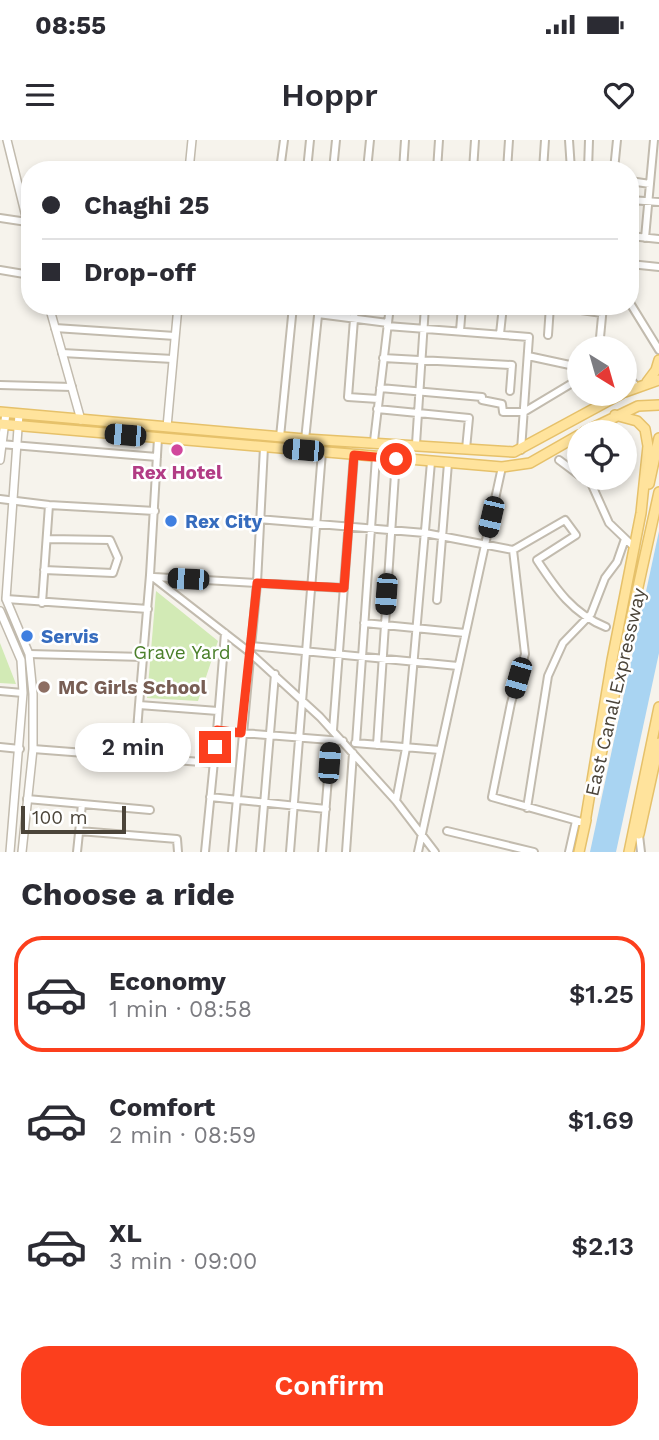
<!DOCTYPE html>
<meta charset="utf-8">
<style>
:root{--surface:#fff;--page:#f7f7f7;--text:#2b2b33;--muted:#7c7c81;--line:#e1e1e2;--accent:#fc3f1d}
body{margin:0;font-family:"Work Sans",sans-serif;background:var(--page);color:var(--text);height:100vh;display:flex;flex-direction:column;font-size:26px;white-space:nowrap}
*{box-sizing:border-box;margin:0}
p{font-size:23px;color:var(--muted)}
.icon{flex:none;width:38px;height:38px;fill:none;stroke:currentColor;stroke-width:2;stroke-linecap:round;stroke-linejoin:round}
.map{position:relative;height:712px;overflow:hidden}
.panel{display:flex;flex-direction:column;background:var(--surface);flex:1}
.panel>*{flex:none}
.guide{position:absolute;left:21px;top:21px;width:618px;height:154px;border-radius:28px;box-shadow:0 4px 10px #0003;display:grid;align-content:center;height:154px;padding:0 21px;background:var(--surface)}
.needle{width:46px;rotate:143deg}
.controls{position:absolute;left:567px;top:196px;display:grid;gap:14px}
.controls a{display:grid;place-items:center;width:70px;height:70px;border-radius:50%;background:var(--surface);box-shadow:0 4px 10px #0003;font-size:35px}
.scale{position:absolute;left:21px;bottom:18px;width:105px;box-sizing:border-box;padding-left:7px;border:4px solid #4b4439;border-top:0;font-size:19px;line-height:24px;white-space:nowrap;color:#4b4439;-webkit-text-stroke:5px #fff;paint-order:stroke}
.end{position:absolute;width:32px;height:32px;margin:-16px;border:9px solid #fc3f1d;background:#fff;box-shadow:0 0 0 4px #fff}
.from{border-radius:50%}
.bubble{position:absolute;height:49px;border-radius:24px;background:var(--surface);box-shadow:0 4px 10px #0003;font-size:23px;font-weight:600;line-height:49px;text-align:center}
.car{position:absolute;width:21px;height:42px;margin:-21px -10px;border-radius:9px;box-shadow:0 0 5px 2px #0007;background:linear-gradient(#222 24%,#8ab4d8 0 40%,#222 0 76%,#8ab4d8 0 86%,#222 0)}
.guide b{display:flex;align-items:center;gap:24px;height:66px;font-size:26px}
.guide b+b{border-top:2px solid var(--line)}
.guide i{width:18px;height:18px;background:var(--text)}
ul{padding:0;list-style:none}
li{display:flex;align-items:center;gap:21px;height:116px;margin:0 14px 10px;padding:0 7px;border:4px solid transparent;border-radius:28px}
li div{flex:1}
li b{display:block;font-size:26px}
li em{font-style:normal;font-weight:600}
li.selected{border-color:var(--accent)}
li>.icon{width:63px;height:63px;stroke-width:1.5}
h2{padding:0 21px;font-size:32px;line-height:84px}
.cta{display:flex;gap:14px;margin-top:auto;padding:14px 21px}
.cta a{flex:1;height:80px;border-radius:28px;background:var(--accent);color:#fff;font-size:28px;font-weight:600;line-height:80px;text-align:center}
.status{display:flex;justify-content:space-between;align-items:center;height:49px;padding:0 35px;background:var(--surface);direction:ltr}
.status svg{height:19px;fill:currentColor}
header{display:flex;justify-content:space-between;align-items:center;height:91px;padding:0 21px;background:var(--surface);font-size:32px;font-weight:600}
.map>svg:first-child{display:block}
.green{fill:#d2eab5}
.water{fill:#a9d4f2}
.lines{fill:none;stroke-linecap:round;stroke-linejoin:round}
.minor-casing{stroke:#c2bbae;stroke-width:10}
.tertiary-casing{stroke:#c2bbae;stroke-width:10}
.primary-casing{stroke:#e6c16a;stroke-width:12}
.minor{stroke:#fff;stroke-width:6}
.tertiary{stroke:#fff;stroke-width:7}
.primary{stroke:#ffe39c;stroke-width:9}
.route{stroke:#fc3f1d;stroke-width:9}
.hotel-dot{fill:#d1479c;stroke:#fff;stroke-width:2.5}
.shop-dot{fill:#3f7fe0;stroke:#fff;stroke-width:2.5}
.education-dot{fill:#8d6e63;stroke:#fff;stroke-width:2.5}
.labels{text-anchor:middle;stroke-width:5;stroke-linejoin:round;paint-order:stroke}
.hotel-label{font-size:19px;font-weight:bold;fill:#b23c85;stroke:#fff}
.shop-label{font-size:19px;font-weight:bold;fill:#366cbe;stroke:#fff;text-anchor:start}
.park-label{font-size:19px;fill:#4a7f2a;stroke:#fff}
.education-label{font-size:19px;font-weight:bold;fill:#785e54;stroke:#fff;text-anchor:start}
.street-label{font-size:19px;fill:#4b4439;stroke:#fff}
</style>
<div class="status"><b>08:55</b><svg viewBox="0 0 49 12"><path d="M0 12V9h3v3zM5 12V6h3v6zM10 12V3h3v9zM15 12V0h3v12zM26 1h20v11H26zM47 4h2v5h-2z"/></svg></div>
<header><svg class="icon" aria-label="menu" viewBox="0 0 24 24"><path d="M4 6h16M4 12h16M4 18h16"/></svg>Hoppr<svg class="icon" aria-label="heart" viewBox="0 0 24 24"><path d="M12 20l-8-8c-3-5 5-10 8-4 3-6 11-1 8 4z"/></svg></header>
<div class="map">
<svg width="659" height="712" viewBox="0 0 659 712">
<rect width="100%" height="100%" fill="#f6f3ec"/>
<path class="green" d="M156,451L218,501L198,561L147,558Z
M0,503L16,544L0,543Z"/>
<path class="water" d="M659,391V513L616,712H590Z"/>
<g class="lines">
<defs>
<path id="minor" d="M569,0L571,30
M280,30L284,0
M307,30L310,0
M333,30L336,0
M367,30L370,0
M403,30L405,0
M437,30L439,0
M473,30L475,0
M507,30L509,0
M543,30L545,0
M588,30L589,0
M614,30L617,0
M630,41L650,44
M630,60L659,62
M0,78L27,82
M630,96L659,99
M645,98L654,0
M630,124L659,127
M0,130L30,135
M630,163L659,210
M355,166L348,257L378,259
M553,166L602,173
M318,174L388,183
M387,186L529,197L521,310
M55,188L175,196
M460,191L462,166
M500,194L503,166
M548,195L550,166
M599,208L603,166
M62,213L173,219
M528,216L579,227
M383,218L512,225L510,251
M625,233L636,246
M0,245L72,247
M380,248L482,257V260L502,264L503,272H524L579,239
M377,269L469,278L466,309
M280,297L293,166
M158,298L150,435L248,511L320,577L396,661L435,712
M305,300L319,166
M374,301L390,166
M0,304L157,317
M416,304L425,166
M559,320L579,335
M583,338L591,343L609,383L635,408
M0,359L49,365L155,371
M258,379L425,393L513,410L525,514L511,563L492,657L585,683
M513,410L565,380L576,395L537,420C556,449 573,474 606,487
M44,430L113,433L118,418L110,400L48,399
M150,435L139,565L218,571
M154,437L344,448
M6,459L148,469
M437,460L448,323
M42,463L49,365
M364,483L465,493
M225,493L217,591L343,601
M251,506L458,526
M29,514L144,517
M0,551L23,553
M333,590L354,315
M355,603L440,610
M356,603L376,317
M377,605L396,319
M0,607L20,609
M33,609L214,623
M135,616L139,565
M210,657L326,669
M27,659L150,670
M396,661L406,608L431,322
M527,668L548,536L563,503L591,474L605,438L617,422L625,399
M79,691L177,699L178,712
M447,691L534,712
M639,695L641,712
M77,712L82,664
M205,712L217,591
M232,712L257,443L264,307
M260,712L275,534
M290,712L322,312
M322,712L331,601
M346,712L353,613
M418,712L502,327
M569,712L576,681"/>
<path id="tertiary" d="M7,0L30,93
M189,30L192,0
M49,166L81,280
M19,274L6,459L29,514L33,554V609L22,712
M167,287L178,166
M0,320L6,273
M0,471L21,520L23,553L10,712"/>
<path id="primary" d="M647,242L656,230L659,220
M625,252L659,240
M0,272L305,299L514,312L621,254
M0,284L502,327L530,323L579,295
M584,292L638,266L659,265
M649,344L659,298
M601,615L659,352
M585,683L612,520L641,373L648,306L645,289L637,281L615,275
M639,694L659,603
M579,712L586,680
M629,712L659,567"/>
</defs>
<use href="#minor" class="minor-casing"/>
<use href="#tertiary" class="tertiary-casing"/>
<use href="#primary" class="primary-casing"/>
<use href="#minor" class="minor"/>
<use href="#tertiary" class="tertiary"/>
<use href="#primary" class="primary"/>
</g>
<g class="lines">
<path class="route" d="M215,607L217,590L241,593L257,443L344,448L354,315L396,319"/>
</g>
<circle class="hotel-dot" cx="177" cy="310" r="7"/>
<g class="shop-dot">
<circle cx="171" cy="381" r="7"/>
<circle cx="27" cy="496" r="7"/>
</g>
<circle class="education-dot" cx="44" cy="547" r="7"/>
<g class="labels">
<g class="hotel-label">
<text x="177" y="339">Rex Hotel</text>
</g>
<g class="shop-label">
<text x="185" y="388">Rex City</text>
<text x="41" y="503">Servis</text>
</g>
<g class="park-label">
<text x="182" y="519">Grave Yard</text>
</g>
<g class="education-label">
<text x="58" y="554">MC Girls School</text>
</g>
<g class="street-label">
<text transform="translate(615 552) rotate(-77)" y="7">East Canal Expressway</text>
</g>
</g>
</svg>
<div class="controls">
<a><svg class="needle" viewBox="-14 -14 28 28"><path d="M0-13l5 13h-10z" fill="#e53935"/><path d="M0 13l5-13h-10z" fill="#7c7c81"/></svg></a>
<a><svg class="icon" aria-label="locate" viewBox="0 0 24 24"><circle cx="12" cy="12" r="6"/><path d="M12 2v4M12 18v4M2 12h4M18 12h4"/></svg></a>
</div>
<div class="scale">100 m</div>
<i class="end from" style="left:396px;top:319px"></i>
<i class="end" style="left:215px;top:607px"></i>
<div class="bubble" style="left:75px;top:583px;width:116px">2 min</div>
<i class="car" style="left:125px;top:295px;rotate:275deg"></i>
<i class="car" style="left:303px;top:310px;rotate:275deg"></i>
<i class="car" style="left:491px;top:377px;rotate:193deg"></i>
<i class="car" style="left:188px;top:439px;rotate:273deg"></i>
<i class="car" style="left:386px;top:454px;rotate:184deg"></i>
<i class="car" style="left:518px;top:538px;rotate:196deg"></i>
<i class="car" style="left:329px;top:623px;rotate:4deg"></i>
<div class="guide">
<b><i class="from"></i>Chaghi 25</b>
<b><i></i>Drop-off</b>
</div>
</div>
<section class="panel">
<h2>Choose a ride</h2>
<ul>
<li class="selected"><svg class="icon" aria-label="car" viewBox="0 0 24 24"><path d="M5 17H2v-5l4-1 3-4h7l3 4 3 1v5h-3M9 17h6M6 11h13"/><circle cx="7" cy="17" r="2"/><circle cx="17" cy="17" r="2"/></svg><div><b>Economy</b><p>1 min · 08:58</p></div><em>$1.25</em></li>
<li><svg class="icon" aria-label="car" viewBox="0 0 24 24"><path d="M5 17H2v-5l4-1 3-4h7l3 4 3 1v5h-3M9 17h6M6 11h13"/><circle cx="7" cy="17" r="2"/><circle cx="17" cy="17" r="2"/></svg><div><b>Comfort</b><p>2 min · 08:59</p></div><em>$1.69</em></li>
<li><svg class="icon" aria-label="car" viewBox="0 0 24 24"><path d="M5 17H2v-5l4-1 3-4h7l3 4 3 1v5h-3M9 17h6M6 11h13"/><circle cx="7" cy="17" r="2"/><circle cx="17" cy="17" r="2"/></svg><div><b>XL</b><p>3 min · 09:00</p></div><em>$2.13</em></li>
</ul>
<div class="cta"><a>Confirm</a></div>
</section>
